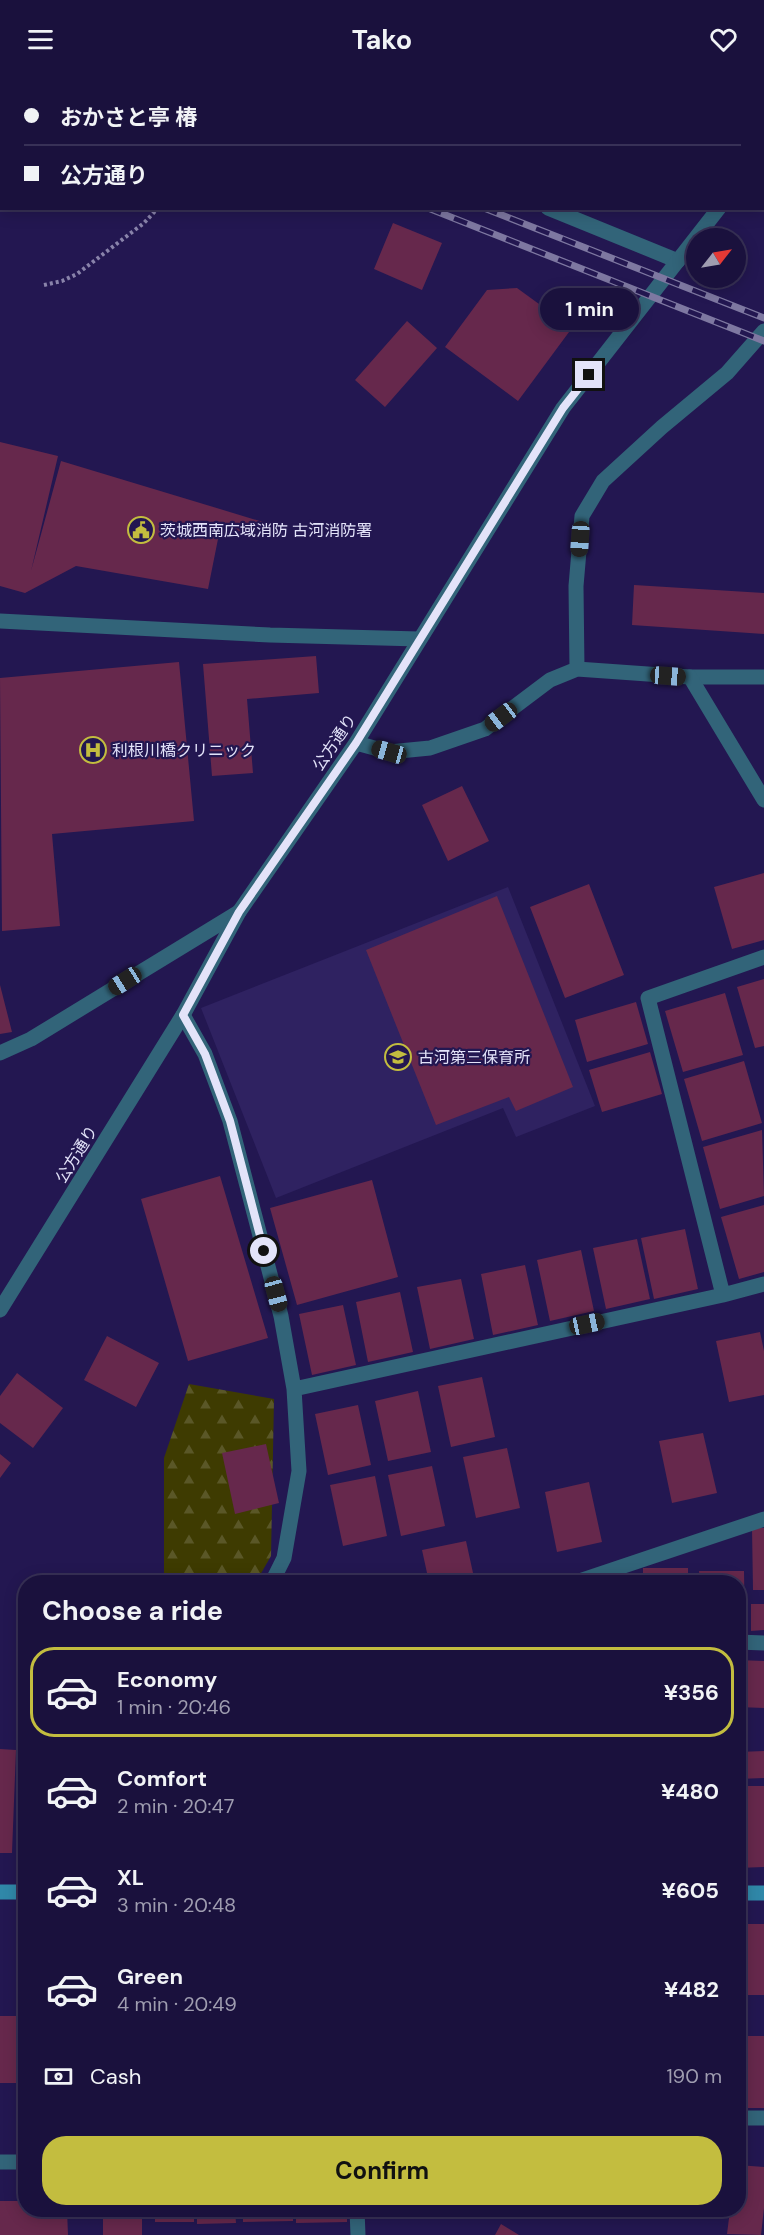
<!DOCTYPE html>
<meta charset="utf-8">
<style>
:root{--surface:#1a113d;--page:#231a44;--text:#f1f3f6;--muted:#9f9db0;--line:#383157;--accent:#c3bd3f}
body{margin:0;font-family:"DM Sans","Noto Sans JP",sans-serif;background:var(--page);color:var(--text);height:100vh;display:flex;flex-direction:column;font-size:22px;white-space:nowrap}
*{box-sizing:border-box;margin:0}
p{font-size:20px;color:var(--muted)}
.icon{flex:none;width:33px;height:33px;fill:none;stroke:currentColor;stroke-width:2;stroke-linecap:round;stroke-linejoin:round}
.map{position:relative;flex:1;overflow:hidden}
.side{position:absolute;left:18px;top:1497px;width:728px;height:642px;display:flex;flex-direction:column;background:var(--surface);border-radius:24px;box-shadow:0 3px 15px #0003,0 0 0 2px var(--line)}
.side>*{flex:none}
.banner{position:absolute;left:0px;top:0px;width:765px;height:132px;box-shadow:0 3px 15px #0003,0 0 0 2px var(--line);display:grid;align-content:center;height:132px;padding:0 24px;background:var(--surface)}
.needle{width:39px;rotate:59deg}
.buttons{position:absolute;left:686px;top:150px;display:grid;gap:12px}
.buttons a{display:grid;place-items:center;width:60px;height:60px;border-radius:50%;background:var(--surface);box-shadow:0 3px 15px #0003,0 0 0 2px var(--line);font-size:30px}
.end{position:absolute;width:27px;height:27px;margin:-14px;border:8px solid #e3e3f9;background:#111;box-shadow:0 0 0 3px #111}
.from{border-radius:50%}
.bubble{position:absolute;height:42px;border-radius:21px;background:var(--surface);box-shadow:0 3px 15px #0003,0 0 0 2px var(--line);font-size:20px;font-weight:700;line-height:42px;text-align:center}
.car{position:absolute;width:18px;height:36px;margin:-18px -9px;border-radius:8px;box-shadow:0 0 4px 2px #0007;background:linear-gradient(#222 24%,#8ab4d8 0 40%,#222 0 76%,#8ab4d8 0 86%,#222 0)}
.banner b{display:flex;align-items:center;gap:21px;height:57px;font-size:22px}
.banner b+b{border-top:2px solid var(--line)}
.banner i{width:15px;height:15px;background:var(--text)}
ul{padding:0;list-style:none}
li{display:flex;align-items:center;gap:18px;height:90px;margin:0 12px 9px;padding:0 12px;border:3px solid transparent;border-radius:24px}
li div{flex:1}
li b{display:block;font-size:22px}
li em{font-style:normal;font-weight:700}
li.current{border-color:var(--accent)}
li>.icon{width:54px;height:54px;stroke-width:1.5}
h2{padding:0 24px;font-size:27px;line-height:72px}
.pay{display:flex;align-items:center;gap:15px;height:66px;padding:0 24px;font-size:22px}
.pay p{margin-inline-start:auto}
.primary-button{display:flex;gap:12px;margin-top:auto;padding:12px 24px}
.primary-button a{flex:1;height:69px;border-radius:24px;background:var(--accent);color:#111;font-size:24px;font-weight:700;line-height:69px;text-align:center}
header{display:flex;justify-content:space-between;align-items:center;height:78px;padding:0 24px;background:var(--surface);font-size:27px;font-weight:700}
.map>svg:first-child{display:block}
.built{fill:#2f2261}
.forest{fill:url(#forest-firs)}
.building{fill:#66284c}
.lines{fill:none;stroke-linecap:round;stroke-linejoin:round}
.path{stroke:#8983aa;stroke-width:4;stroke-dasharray:3 3;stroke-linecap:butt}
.service{stroke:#326479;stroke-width:15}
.minor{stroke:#326479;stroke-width:15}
.tertiary{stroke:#326479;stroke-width:15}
.secondary{stroke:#3088a9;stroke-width:15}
.rail-casing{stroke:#7e78a1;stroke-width:7}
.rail{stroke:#231751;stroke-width:4.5;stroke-dasharray:14;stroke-linecap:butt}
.route{stroke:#e3e3f9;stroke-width:8}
.labels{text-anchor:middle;stroke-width:4.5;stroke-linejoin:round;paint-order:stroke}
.poi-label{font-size:16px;fill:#e3e3f9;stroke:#231751;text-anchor:start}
.street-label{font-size:16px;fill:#e3e3f9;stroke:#231751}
</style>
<header><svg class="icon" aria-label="menu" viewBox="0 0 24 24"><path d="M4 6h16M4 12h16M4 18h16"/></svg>Tako<svg class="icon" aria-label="heart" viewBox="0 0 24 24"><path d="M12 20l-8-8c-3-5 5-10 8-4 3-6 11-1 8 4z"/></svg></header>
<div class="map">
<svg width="764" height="2157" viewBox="0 0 764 2157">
<defs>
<pattern id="forest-firs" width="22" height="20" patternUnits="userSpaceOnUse" patternTransform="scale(1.5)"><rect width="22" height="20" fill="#3e3b01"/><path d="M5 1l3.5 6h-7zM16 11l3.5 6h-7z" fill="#5a5727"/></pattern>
</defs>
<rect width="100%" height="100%" fill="#231751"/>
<path class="built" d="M508,809L595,1028L516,1059L503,1030L276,1120L201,930Z"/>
<path class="forest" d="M189,1306L274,1321L271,1478L256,1504H164V1380Z"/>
<path class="building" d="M393,145L442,165L422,212L374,191Z
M517,210L572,250L518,323L445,269L487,212Z
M407,243L437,270L385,329L355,302Z
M0,364L58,378L31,493L61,383L263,444L218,461L208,511L76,488L25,515L0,508Z
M634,507L764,515V556L632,547Z
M316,578L319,615L247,621L253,695L212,698L203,586Z
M179,584L194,743L52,756L60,848L2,853L0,600Z
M462,708L489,763L448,783L422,727Z
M764,795V862L732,871L714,809Z
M589,806L624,897L565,920L530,829Z
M497,818L573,1009L516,1033L509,1019L436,1047L366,872Z
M764,901V968L755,970L737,909Z
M0,907L12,954L0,956Z
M725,915L743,977L683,994L665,933Z
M636,924L648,966L587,984L575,942Z
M650,974L662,1016L602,1034L589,992Z
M744,983L762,1045L702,1063L684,1001Z
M762,1052L764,1118L720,1131L703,1069Z
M220,1098L268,1260L188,1283L141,1121Z
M372,1102L398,1199L297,1227L270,1130Z
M764,1127V1194L739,1201L721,1139Z
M685,1151L698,1211L654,1221L641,1160Z
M637,1161L650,1221L606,1231L593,1170Z
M581,1172L594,1233L550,1243L537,1182Z
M525,1187L538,1247L493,1257L481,1196Z
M461,1201L474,1261L430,1271L417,1209Z
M400,1214L413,1274L368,1284L356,1224Z
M343,1227L356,1287L312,1297L299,1236Z
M760,1254L764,1273V1317L729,1324L716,1263Z
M107,1258L159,1285L136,1329L84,1302Z
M17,1295L63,1330L33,1370L0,1345V1318Z
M482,1299L495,1359L451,1369L438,1308Z
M418,1313L431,1374L388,1383L375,1323Z
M358,1327L371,1387L328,1397L315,1336Z
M703,1355L717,1415L672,1425L659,1363Z
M266,1366L279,1425L235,1436L222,1375Z
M507,1370L520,1430L476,1440L463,1379Z
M0,1376L11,1385L0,1400Z
M432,1388L445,1448L401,1458L388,1397Z
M375,1398L387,1458L343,1468L330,1407Z
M589,1404L602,1464L557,1474L545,1414Z
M752,1450H764V1512H753Z
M466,1463L475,1504H429L422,1472Z
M643,1490H688V1504H643Z
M699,1493H744L745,1555H738V1504H700Z
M751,1526H764V1552L751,1553Z
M738,1582L764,1583V1630L738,1629Z
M0,1671L16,1672L12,1775H0Z
M764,1673V1700L738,1701V1674Z
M738,1708H764V1789L738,1790Z
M738,1846H764V1917H738Z
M0,1938H26V2005H0Z
M738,1958H764V2030H738Z
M738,2087L764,2089V2130L761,2157L727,2156L730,2132H738Z
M0,2123H26V2132H67L68,2157H0Z
M103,2132H142V2157H103Z
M155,2132H194V2144H155Z
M197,2132H235L236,2145L197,2146Z
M243,2132H293V2143L243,2144Z
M296,2132H347V2144L296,2145Z
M501,2146L519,2157H495Z"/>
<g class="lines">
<path class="path" d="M44,207L62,203L77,196L144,145L158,130"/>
<path class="service" d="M251,0L255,2
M548,130L678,183
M0,543L270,557L419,561
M577,591L576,508L582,438L603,403L662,349L727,295L764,253
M356,665L389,674L430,670L485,651L550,602L577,591L690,599H764
M576,1504L764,1441"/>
<path class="minor" d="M690,599L764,722
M764,879L648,920L723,1217L764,1206
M183,937L205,976L230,1043L281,1238L294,1311L723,1217
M0,975L31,961L239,834
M272,1504L284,1480L299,1393L294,1311
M738,1564L764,1565
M738,2040H764
M0,2084H26
M357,2132L358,2157"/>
<path class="tertiary" d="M764,78V77
M0,1232L183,937L239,834L356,665L563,330L719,130"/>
<path class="secondary" d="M0,1814H26
M738,1815H764"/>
<defs>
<path id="rail" d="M143,0L146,2
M188,0L191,2
M428,130L764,263
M484,130L764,240"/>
</defs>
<use href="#rail" class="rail-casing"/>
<use href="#rail" class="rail"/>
</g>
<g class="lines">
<path class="route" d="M264,1173L230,1043L205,976L183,937L239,834L356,665L563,330L589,297"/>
</g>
<defs>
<symbol id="civic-ring" viewBox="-11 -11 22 22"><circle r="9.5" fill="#231751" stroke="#c3bd3f" stroke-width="1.5"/><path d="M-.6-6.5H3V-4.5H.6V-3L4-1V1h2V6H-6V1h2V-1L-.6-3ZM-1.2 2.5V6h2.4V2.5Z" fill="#c3bd3f"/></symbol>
<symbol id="hospital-ring" viewBox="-11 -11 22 22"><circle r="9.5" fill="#231751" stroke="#c3bd3f" stroke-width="1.5"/><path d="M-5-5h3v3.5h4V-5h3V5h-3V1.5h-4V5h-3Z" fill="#c3bd3f"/></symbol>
<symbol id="school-ring" viewBox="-11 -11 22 22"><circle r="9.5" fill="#231751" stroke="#c3bd3f" stroke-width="1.5"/><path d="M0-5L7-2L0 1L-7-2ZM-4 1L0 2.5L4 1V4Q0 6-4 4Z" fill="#c3bd3f"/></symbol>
</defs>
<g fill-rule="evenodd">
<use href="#civic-ring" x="126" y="437" width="30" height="30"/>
<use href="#hospital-ring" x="78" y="657" width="30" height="30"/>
<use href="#school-ring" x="383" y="964" width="30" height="30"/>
</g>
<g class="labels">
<g class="poi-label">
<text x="160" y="458">茨城西南広域消防 古河消防署</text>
<text x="112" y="678">利根川橋クリニック</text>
<text x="418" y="985">古河第三保育所</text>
</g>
<g class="street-label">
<text transform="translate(334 664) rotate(-56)" y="6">公方通り</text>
<text transform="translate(76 1076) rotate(-58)" y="6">公方通り</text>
</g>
</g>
</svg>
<div class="buttons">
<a><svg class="needle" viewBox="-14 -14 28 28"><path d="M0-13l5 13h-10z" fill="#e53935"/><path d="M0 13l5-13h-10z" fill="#9f9db0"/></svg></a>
</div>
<i class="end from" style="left:264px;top:1173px"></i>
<i class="end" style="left:589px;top:297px"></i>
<div class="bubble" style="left:540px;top:210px;width:99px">1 min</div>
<i class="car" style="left:580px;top:461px;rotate:184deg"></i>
<i class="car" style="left:668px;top:598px;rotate:94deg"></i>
<i class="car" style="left:501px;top:639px;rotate:233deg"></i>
<i class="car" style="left:389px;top:674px;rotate:286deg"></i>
<i class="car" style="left:125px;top:903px;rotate:238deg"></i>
<i class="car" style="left:276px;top:1216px;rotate:165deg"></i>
<i class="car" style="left:587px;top:1246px;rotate:78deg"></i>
<div class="banner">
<b><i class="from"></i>おかさと亭 椿</b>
<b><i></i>公方通り</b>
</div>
<section class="side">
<h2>Choose a ride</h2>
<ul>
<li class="current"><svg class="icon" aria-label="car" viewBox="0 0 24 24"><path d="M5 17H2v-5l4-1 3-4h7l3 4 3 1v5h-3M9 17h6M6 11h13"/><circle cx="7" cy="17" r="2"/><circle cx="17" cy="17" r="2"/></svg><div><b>Economy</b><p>1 min · 20:46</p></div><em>¥356</em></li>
<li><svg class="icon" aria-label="car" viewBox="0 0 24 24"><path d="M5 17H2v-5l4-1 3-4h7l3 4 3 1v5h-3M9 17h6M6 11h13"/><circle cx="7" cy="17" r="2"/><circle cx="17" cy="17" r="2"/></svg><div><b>Comfort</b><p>2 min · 20:47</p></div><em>¥480</em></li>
<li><svg class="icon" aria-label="car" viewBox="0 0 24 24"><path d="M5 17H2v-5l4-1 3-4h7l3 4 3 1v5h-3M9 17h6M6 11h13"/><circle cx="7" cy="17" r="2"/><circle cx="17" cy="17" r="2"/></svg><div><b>XL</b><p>3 min · 20:48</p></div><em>¥605</em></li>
<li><svg class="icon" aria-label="car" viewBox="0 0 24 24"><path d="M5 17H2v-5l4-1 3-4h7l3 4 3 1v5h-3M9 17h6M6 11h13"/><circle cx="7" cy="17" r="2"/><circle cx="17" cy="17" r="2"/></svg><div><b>Green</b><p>4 min · 20:49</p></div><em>¥482</em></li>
</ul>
<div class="pay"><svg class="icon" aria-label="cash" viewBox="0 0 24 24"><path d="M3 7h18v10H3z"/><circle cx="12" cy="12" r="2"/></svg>Cash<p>190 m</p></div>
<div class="primary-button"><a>Confirm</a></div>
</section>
</div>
